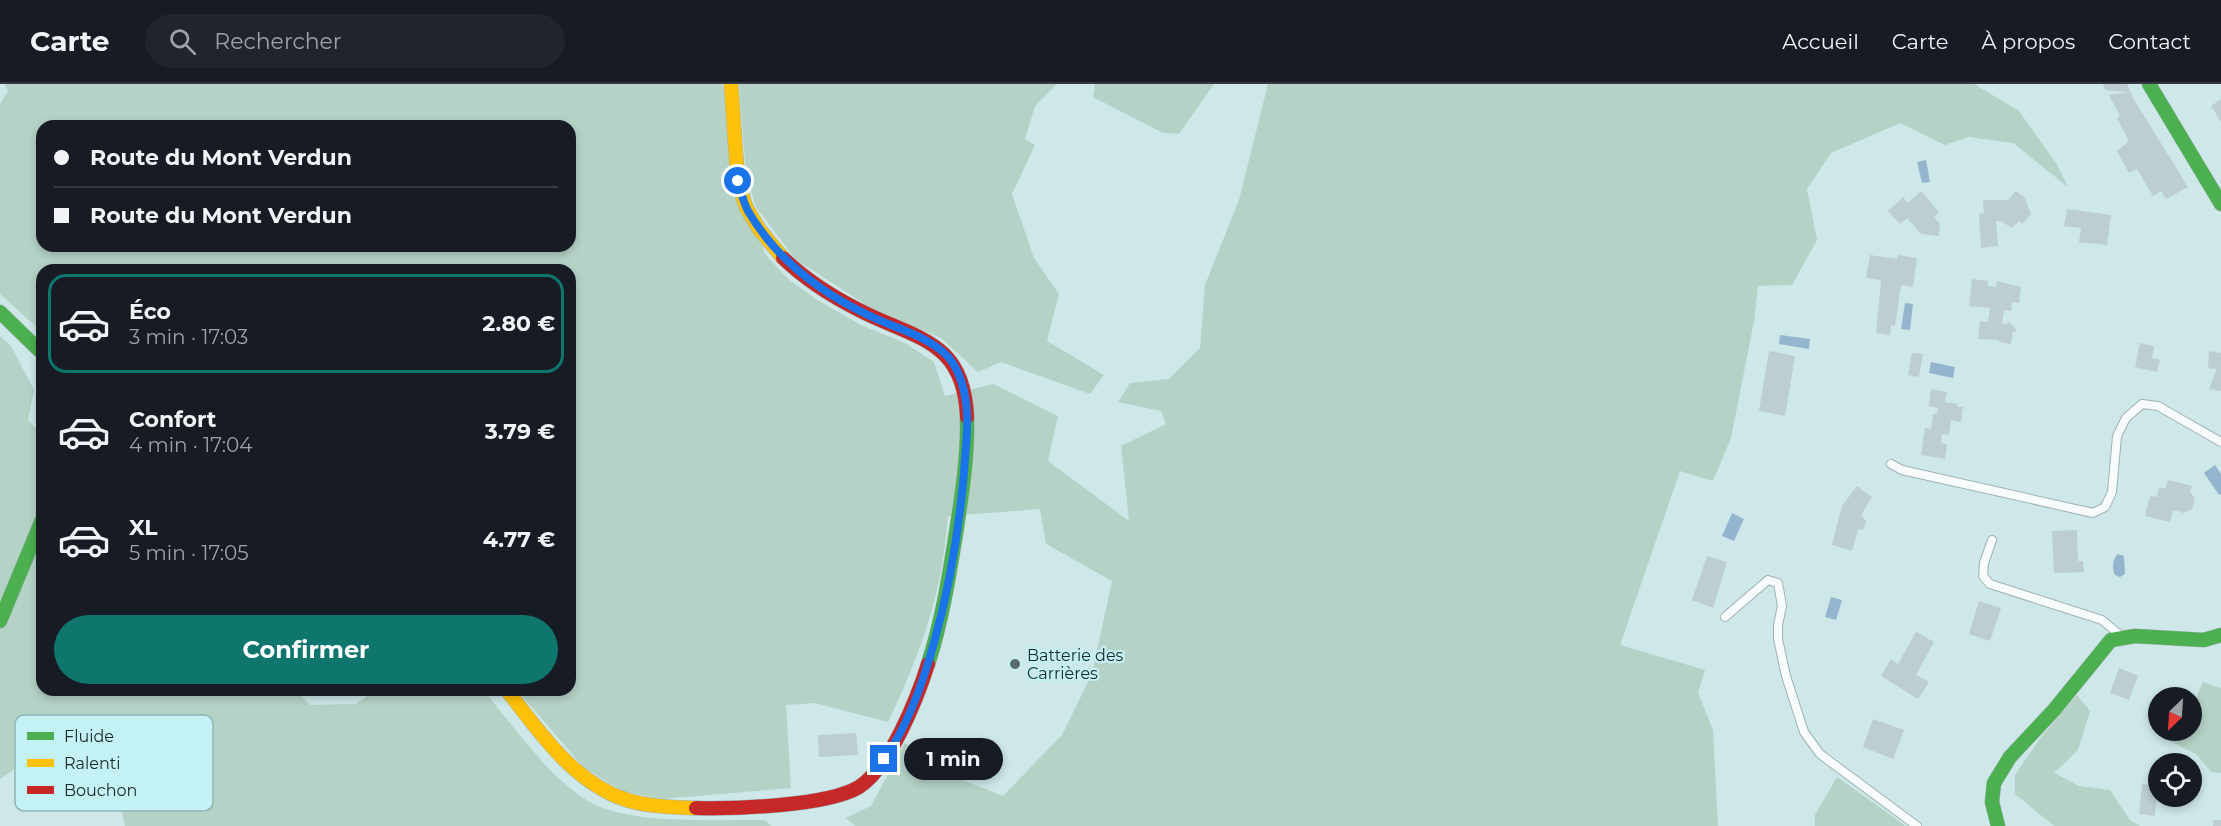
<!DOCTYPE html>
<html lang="fr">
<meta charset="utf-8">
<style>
:root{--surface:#171b24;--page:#20242c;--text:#f1f3f6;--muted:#9ea1a6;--line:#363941;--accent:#0f766e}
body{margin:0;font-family:Montserrat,sans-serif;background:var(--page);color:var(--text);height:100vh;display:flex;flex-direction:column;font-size:22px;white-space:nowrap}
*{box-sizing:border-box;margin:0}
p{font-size:20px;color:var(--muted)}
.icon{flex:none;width:33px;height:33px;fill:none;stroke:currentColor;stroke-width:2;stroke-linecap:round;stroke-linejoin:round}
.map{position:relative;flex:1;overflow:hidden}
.details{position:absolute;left:36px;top:180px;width:540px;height:432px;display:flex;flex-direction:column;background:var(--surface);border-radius:18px;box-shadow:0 3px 9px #0003}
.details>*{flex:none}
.hud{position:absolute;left:36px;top:36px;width:540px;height:132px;border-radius:18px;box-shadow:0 3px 9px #0003;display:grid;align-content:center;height:132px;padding:0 18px;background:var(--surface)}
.needle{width:39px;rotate:205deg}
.buttons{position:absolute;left:2148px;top:603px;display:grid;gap:12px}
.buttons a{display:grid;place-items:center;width:54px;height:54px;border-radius:50%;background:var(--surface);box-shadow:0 3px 9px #0003;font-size:30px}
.end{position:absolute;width:27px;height:27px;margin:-14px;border:8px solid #1a73e8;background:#fff;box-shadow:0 0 0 3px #fff}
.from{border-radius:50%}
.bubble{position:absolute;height:42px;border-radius:21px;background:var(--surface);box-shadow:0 3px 9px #0003;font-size:20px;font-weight:700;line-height:42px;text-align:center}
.hud b{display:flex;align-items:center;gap:21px;height:57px;font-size:22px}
.hud b+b{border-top:2px solid var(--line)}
.hud i{width:15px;height:15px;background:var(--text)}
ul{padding:10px 0 0;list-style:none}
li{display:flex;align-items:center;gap:18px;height:99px;margin:0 12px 9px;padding:0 6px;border:3px solid transparent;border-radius:18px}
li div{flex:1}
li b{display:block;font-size:22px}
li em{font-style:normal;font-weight:700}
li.active{border-color:var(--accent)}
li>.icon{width:54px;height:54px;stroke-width:1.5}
.cta{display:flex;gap:12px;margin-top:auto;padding:12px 18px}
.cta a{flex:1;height:69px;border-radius:36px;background:var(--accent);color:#fff;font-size:24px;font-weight:700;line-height:69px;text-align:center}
header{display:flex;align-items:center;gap:36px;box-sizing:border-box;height:84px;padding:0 30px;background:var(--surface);border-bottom:2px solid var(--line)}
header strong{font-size:28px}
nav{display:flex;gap:33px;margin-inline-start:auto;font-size:21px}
.search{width:420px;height:54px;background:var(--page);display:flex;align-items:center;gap:15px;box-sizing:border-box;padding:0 21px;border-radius:33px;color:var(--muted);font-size:22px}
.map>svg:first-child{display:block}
.green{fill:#b5d2c6;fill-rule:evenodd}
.water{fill:#95b5cf}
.building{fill:#bcced2}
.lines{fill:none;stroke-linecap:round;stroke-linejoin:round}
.lane-casing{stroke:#9fb2b3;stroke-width:10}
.fast-casing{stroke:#9fb2b3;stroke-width:15}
.slow-casing{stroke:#9fb2b3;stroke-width:15}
.jam-casing{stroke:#9fb2b3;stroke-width:15}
.lane{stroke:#f8fbfc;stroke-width:8}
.fast{stroke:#4caf50;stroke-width:14}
.slow{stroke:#ffc107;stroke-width:14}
.jam{stroke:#c62828;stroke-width:14}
.route{stroke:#1a73e8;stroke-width:8}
.poi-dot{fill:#586c6c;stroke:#c4f1f3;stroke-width:2}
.labels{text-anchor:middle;stroke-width:4.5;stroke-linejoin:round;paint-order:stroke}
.poi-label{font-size:16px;fill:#18292a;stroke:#c4f1f3;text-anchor:start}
.key{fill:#c4f1f3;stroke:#90b5b7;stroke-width:1.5}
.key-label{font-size:16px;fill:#18292a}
</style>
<header>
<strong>Carte</strong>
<div class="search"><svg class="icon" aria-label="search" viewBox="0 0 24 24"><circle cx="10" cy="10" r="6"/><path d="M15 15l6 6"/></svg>Rechercher</div>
<nav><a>Accueil</a><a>Carte</a><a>À propos</a><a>Contact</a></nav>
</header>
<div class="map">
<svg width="2221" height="742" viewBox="0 0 2221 742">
<rect width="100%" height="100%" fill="#cee7e8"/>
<path class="green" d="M5,0H722L765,170L789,196L819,217L861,241L905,259L934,278L945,312L993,300L1058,332L1048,377L1129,437L1121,362L1166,340L1161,327L1118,318L1130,299L1169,295L1200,264L1205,201L1239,116L1268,0H1974L2019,27L2056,79L2068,103L2013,59L1969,53L1945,61L1900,39L1831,69L1807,105L1817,156L1792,201L1758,202L1754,237L1731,354L1713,397L1680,387L1620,561L1705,586L1698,609L1713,646L1718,742H855L846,734L871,722L905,659L935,685L1003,712L1062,651L1092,590L1112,497L1046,460L1040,425L948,432C946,452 944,473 940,492C930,543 910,592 888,638L815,619L786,621L791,704L662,715L622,707L584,684L517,606H570V186H42V248L0,210V20L8,7ZM42,42H570V162H42Z
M739,0H1057L1035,22L1025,55L1035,61L1012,110L1034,174L1059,210L1047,257L1104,291L1090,310L1001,278L978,288L941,254L868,222L795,175L756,123L746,91Z
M1095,0H1214L1179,50L1163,49L1093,13Z
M0,252L11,262L34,306L28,336L42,351V606H295L310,621L356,620L376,606H483C514,642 547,692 588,717C630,742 716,735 765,736L771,742H125L110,665C103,657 97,652 87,651C63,648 20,682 0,695Z
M2203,598L2221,604V689L2211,688L2197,671L2166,655L2164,647L2192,646V619L2194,618Z
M2077,611L2090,627L2078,666L2054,689L2079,702L2110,706L2130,736L2140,742H2054L2015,710V691L2041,653Z
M1837,693L1906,742H1815V731Z"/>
<path class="water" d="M1926,76L1930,98L1922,99L1917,78Z
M1905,219L1913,220L1910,246L1901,245Z
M1780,251L1810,255L1809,265L1779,260Z
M1931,278L1955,283L1953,294L1929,289Z
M2215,381L2221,390V410L2219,411L2204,389Z
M1732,429L1744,435L1734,457L1722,452Z
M2118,470L2124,472L2125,490L2120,493L2115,491C2112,485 2112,475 2118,470Z
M1831,513L1842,516L1836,536L1825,533Z"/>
<path class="building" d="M2103,0H2127L2133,14L2188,103L2166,115L2161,107L2153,112L2137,85L2129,89L2117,67L2129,57L2117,34L2120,32L2109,11L2130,8L2105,6Z
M2221,15V38L2211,22Z
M1921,107L1939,128L1934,133L1940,140L1939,152L1921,150L1907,134L1900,140L1888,127L1903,113L1908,119Z
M2016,107L2025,114L2031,130L2022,140L2019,137L2012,144L2001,137H1996L1998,162L1981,164L1979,130L1984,129L1983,116H2008Z
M2067,125L2111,131L2107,161L2079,158L2081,144L2064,142Z
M1870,171L1897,175L1898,171L1917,174L1913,203L1901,201L1895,242L1891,241L1890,251L1876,249L1881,196L1866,194Z
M1972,195L1988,197V202L1996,203L1997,197L2021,203L2019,219L2012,218L2011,227L2004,226L2002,240H2007L2008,237L2016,245V248L2013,247L2011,260L1999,258V256L1978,255L1980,237L1988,238L1990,224L1969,222Z
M2140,259L2154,262L2152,274L2160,276L2157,288L2135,283Z
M1769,267L1795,272L1785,332L1759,327Z
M2209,267L2221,269V307L2209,305L2217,285L2208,284Z
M1912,269L1923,270L1919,293L1908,291Z
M1931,305L1947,308L1945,318L1958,320L1957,323H1963L1961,338L1951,336L1949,351L1942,350L1941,359L1947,360L1945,375L1921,371L1925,344L1931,345L1933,330H1937L1938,324L1929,322Z
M2168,396L2192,402L2190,408L2195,414L2192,425L2184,429L2173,426L2170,438L2145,432L2150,412L2157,413L2159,403L2165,405Z
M1857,402L1872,413L1861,431L1866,437L1864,445L1858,446L1852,467L1832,461L1842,422Z
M2077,446L2078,477H2083L2084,488L2054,489L2052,447Z
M1707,472L1727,478L1713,524L1692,516Z
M1979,517L2001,524L1990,557L1969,550Z
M1916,548L1934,558L1916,591L1929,598L1918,615L1881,592L1891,575L1898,580Z
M2119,584L2138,592L2129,616L2110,609Z
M1873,635L1904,646L1893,675L1863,663Z
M856,649L858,671L819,673L818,651Z
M2142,700L2158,702L2155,732L2139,730Z
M2213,736H2221V742H2213Z"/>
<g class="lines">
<defs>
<path id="lane" d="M1891,380L1902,386L2093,429L2105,423L2112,408L2117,352L2126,334L2142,320L2158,322L2221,358
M1992,456L1984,479L1983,492L1990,500L2102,536L2120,551
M1725,533L1768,496L1778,499L1782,522L1778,541V555L1786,592L1804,648L1820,670L1917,742"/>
<path id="fast" d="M2149,0L2221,120
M0,228L42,269
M0,537L42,436
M928,580C942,537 949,493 956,449C962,410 968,372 967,333
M1998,742L1992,718L1994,699L2010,673L2054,626L2111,556L2135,552L2204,556L2221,551"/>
<path id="slow" d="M731,0L738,99L746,123L759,145L783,174
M507,606C539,648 575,700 627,716C650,723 673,723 696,724"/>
<path id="jam" d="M783,174C805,195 831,212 859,226C915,255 964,255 967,333
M696,724C734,725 828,722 859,703C890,683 917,615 928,580"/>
</defs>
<use href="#lane" class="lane-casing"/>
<use href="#fast" class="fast-casing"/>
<use href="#slow" class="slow-casing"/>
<use href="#jam" class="jam-casing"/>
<use href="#lane" class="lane"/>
<use href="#fast" class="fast"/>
<use href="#slow" class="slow"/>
<use href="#jam" class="jam"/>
</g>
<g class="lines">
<path class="route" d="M738,97C741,107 743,118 748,127C775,173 818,207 866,230C891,243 921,249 943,268C960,282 966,309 967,330C968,349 965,370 964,389C959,444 950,501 935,555C924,596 909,641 884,675"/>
</g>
<circle class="poi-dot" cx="1015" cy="580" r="6"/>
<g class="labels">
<g class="poi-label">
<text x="1027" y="577">Batterie des<tspan x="1027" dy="18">Carrières</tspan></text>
</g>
</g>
<rect x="15" y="631" width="198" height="96" rx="9" class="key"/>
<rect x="27" y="648" width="27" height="8" fill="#4caf50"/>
<rect x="27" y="675" width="27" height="8" fill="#ffc107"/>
<rect x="27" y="702" width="27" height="8" fill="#c62828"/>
<g class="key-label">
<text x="64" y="658">Fluide</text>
<text x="64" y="685">Ralenti</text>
<text x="64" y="712">Bouchon</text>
</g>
</svg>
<div class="buttons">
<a><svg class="needle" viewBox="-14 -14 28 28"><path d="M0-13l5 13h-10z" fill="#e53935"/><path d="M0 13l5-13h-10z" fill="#9ea1a6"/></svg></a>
<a><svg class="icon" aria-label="locate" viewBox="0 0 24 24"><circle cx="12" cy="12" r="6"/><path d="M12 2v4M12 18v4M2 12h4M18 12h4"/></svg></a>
</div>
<i class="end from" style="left:738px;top:97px"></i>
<i class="end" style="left:884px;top:675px"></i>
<div class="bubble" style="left:904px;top:654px;width:99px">1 min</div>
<div class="hud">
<b><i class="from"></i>Route du Mont Verdun</b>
<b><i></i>Route du Mont Verdun</b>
</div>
<section class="details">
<ul>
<li class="active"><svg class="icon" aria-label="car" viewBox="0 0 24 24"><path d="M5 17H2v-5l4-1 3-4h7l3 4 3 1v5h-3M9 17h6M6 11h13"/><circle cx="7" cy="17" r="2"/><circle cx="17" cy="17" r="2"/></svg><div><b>Éco</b><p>3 min · 17:03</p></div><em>2.80 €</em></li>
<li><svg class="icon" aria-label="car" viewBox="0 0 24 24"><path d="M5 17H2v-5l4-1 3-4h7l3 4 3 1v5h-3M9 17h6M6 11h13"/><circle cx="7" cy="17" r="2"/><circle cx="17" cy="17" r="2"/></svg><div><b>Confort</b><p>4 min · 17:04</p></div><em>3.79 €</em></li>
<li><svg class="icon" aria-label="car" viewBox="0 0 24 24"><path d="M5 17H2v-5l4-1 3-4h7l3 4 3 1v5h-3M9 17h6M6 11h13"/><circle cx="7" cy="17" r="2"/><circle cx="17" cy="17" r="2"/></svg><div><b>XL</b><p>5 min · 17:05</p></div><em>4.77 €</em></li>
</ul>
<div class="cta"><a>Confirmer</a></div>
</section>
</div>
